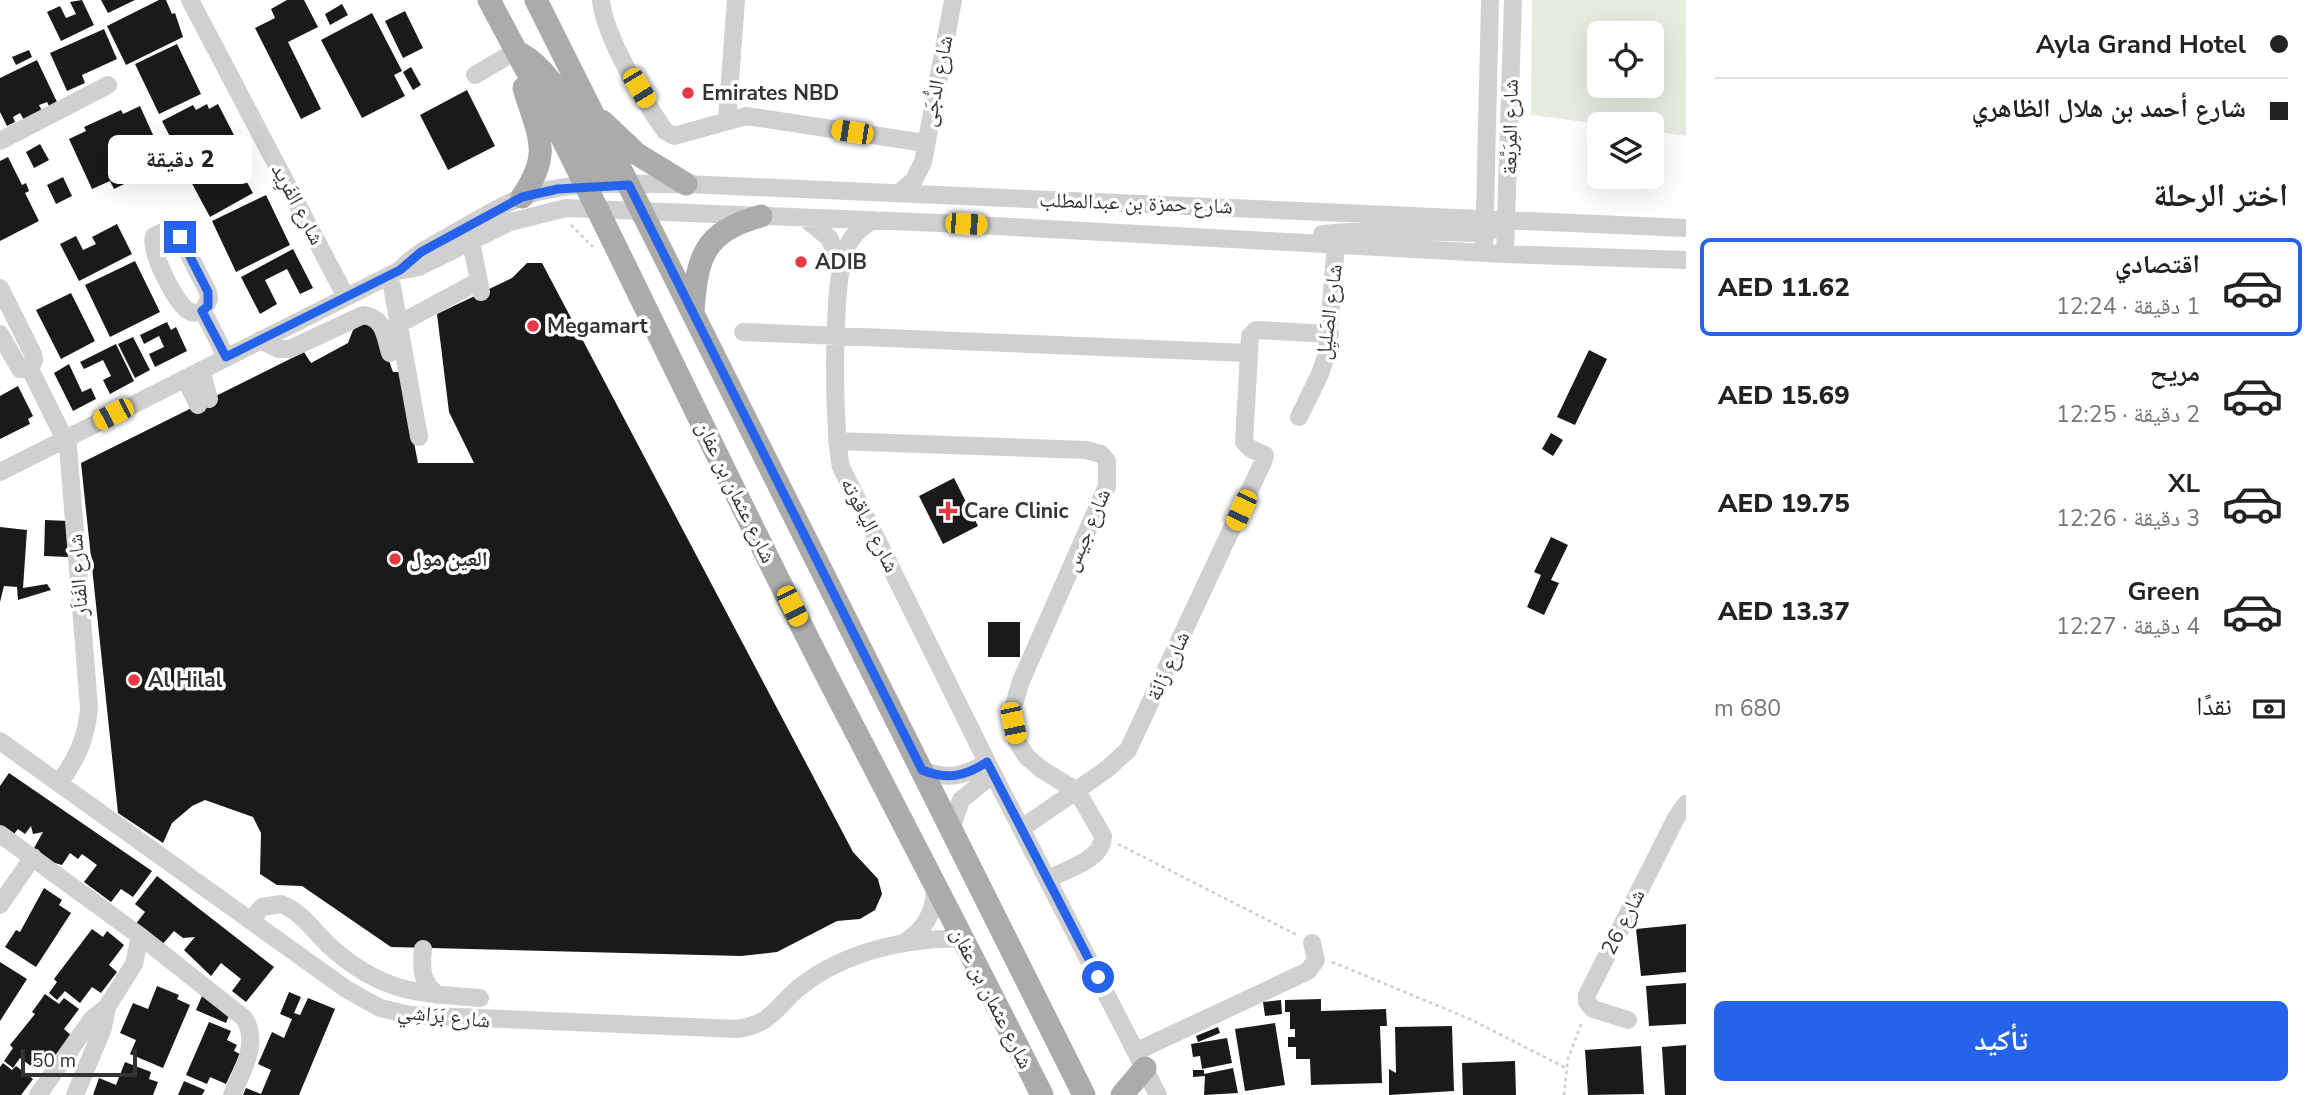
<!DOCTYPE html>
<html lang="ar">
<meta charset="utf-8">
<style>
:root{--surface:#fff;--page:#f6f6f6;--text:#222;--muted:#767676;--line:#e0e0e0;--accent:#2563eb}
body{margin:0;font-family:"Nunito Sans","Noto Naskh Arabic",sans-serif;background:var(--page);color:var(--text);direction:rtl;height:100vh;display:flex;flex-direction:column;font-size:26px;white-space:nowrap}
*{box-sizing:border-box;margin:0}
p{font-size:23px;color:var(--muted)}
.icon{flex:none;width:38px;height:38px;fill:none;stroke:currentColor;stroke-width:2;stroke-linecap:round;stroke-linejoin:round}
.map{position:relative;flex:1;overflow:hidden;direction:ltr}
.drawer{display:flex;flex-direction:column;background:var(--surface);width:630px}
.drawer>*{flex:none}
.hud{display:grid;align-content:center;height:154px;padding:0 28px;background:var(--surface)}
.fabs{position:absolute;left:1587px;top:21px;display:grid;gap:14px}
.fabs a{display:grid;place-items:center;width:77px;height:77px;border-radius:10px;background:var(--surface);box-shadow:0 7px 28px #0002;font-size:35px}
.scale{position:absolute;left:21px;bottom:18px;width:116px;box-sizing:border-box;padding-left:7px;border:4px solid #333;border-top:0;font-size:19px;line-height:24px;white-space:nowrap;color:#333;-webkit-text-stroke:5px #fff;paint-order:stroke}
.end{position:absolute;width:32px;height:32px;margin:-16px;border:9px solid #2563eb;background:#fff;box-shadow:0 0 0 4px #fff}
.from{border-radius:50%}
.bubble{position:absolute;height:49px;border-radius:10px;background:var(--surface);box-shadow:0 7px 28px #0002;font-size:23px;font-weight:800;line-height:49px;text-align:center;direction:rtl}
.car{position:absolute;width:21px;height:42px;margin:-21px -10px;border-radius:9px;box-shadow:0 0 5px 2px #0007;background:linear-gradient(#f5c518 24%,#345 0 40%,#f5c518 0 76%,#345 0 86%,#f5c518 0)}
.hud b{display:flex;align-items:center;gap:24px;height:66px;font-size:26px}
.hud b+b{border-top:2px solid var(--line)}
.hud i{width:18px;height:18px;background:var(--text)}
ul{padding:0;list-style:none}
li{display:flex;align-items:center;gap:21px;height:98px;margin:0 14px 10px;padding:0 14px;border:4px solid transparent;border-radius:10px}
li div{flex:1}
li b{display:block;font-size:26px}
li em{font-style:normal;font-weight:800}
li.active{border-color:var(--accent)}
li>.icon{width:63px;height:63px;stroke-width:1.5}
h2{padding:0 28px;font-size:32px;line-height:84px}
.pay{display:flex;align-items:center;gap:18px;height:77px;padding:0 28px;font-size:26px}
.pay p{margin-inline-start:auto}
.cta{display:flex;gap:14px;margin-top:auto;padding:14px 28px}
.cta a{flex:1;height:80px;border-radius:10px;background:var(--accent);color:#fff;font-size:28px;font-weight:800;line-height:80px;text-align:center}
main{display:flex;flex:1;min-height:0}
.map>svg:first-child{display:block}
.green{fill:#e6ecdf;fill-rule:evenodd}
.building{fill:#1a1a1a}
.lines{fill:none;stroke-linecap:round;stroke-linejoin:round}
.path{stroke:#cdcdcd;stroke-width:2.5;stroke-dasharray:3.5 3.5;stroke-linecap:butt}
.minor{stroke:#d0d0d0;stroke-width:18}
.major{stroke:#ababab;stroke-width:23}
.route{stroke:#2563eb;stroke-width:9}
.poi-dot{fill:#e63946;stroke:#fff;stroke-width:2.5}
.labels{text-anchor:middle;stroke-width:7;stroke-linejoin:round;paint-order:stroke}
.street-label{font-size:21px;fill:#333;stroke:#fff}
.poi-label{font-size:21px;font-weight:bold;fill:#333;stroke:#fff;text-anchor:start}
</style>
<main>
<section class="drawer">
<div class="hud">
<b><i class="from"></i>Ayla Grand Hotel</b>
<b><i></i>شارع أحمد بن هلال الظاهري</b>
</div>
<h2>اختر الرحلة</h2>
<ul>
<li class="active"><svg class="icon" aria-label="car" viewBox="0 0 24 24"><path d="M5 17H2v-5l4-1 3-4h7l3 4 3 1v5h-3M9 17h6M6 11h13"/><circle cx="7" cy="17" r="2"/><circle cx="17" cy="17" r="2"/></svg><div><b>اقتصادي</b><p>1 دقيقة · 12:24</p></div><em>AED 11.62</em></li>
<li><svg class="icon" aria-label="car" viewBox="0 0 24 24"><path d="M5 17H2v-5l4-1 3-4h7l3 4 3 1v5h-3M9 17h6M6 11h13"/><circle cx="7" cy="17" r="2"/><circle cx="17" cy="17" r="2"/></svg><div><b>مريح</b><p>2 دقيقة · 12:25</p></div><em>AED 15.69</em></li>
<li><svg class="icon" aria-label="car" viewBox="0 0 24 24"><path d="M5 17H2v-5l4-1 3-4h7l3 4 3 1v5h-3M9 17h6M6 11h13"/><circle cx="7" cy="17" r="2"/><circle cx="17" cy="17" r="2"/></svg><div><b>XL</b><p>3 دقيقة · 12:26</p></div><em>AED 19.75</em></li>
<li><svg class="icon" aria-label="car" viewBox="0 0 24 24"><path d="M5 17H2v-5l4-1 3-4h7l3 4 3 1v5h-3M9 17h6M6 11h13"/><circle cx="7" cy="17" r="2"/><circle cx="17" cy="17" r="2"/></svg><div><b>Green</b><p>4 دقيقة · 12:27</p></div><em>AED 13.37</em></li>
</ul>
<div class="pay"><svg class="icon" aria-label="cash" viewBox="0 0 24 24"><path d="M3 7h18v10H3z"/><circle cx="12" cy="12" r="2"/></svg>نقدًا<p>680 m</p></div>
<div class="cta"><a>تأكيد</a></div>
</section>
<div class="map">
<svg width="1686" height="1095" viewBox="0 0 1686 1095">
<rect width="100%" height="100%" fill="#fff"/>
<path class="green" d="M1532,0H1686V136L1652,131V124H1600L1531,115ZM1600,33H1652V86H1600Z"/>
<path class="building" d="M82,0L94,25L61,41L47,12L60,6L66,18L76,14L70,2Z
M101,0H135L108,13Z
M159,0H166L172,14L175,13L183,37L126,65L107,26Z
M287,0H304L318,27L288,42L321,109L301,119L255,28L275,18L271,9Z
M342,4L348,15L330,25L325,14Z
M405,11L423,48L403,58L385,21Z
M372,13L402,71L394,75L405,96L362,118L321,40Z
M104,29L117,59L82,75L85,83L67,91L50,53Z
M177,44L201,94L159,114L135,64Z
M29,50L32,57L16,65L12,57Z
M37,60L57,102L49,106L47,102L39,105L42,111L24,120L20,113L13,117L15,122L7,126L0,112V78Z
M411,67L421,85L413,90L403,72Z
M467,90L495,146L448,170L420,115Z
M207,104L209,109L218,104L234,135L223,141L229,150L188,172L162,121L193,105L196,110Z
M140,106L163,157L146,165L149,172L114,189L110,181L92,189L69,139L86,131L84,127L121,110L123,114Z
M40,144L49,160L34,168L26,152Z
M231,154L253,193L210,217L189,178Z
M8,157L22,185L26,183L29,191L25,193L39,221L0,241V161Z
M63,177L72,196L56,204L47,185Z
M266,195L290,245L236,272L212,221Z
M117,224L132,254L79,281L60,244L76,236L83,250L96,244L92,237Z
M293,249L313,288L300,294L287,269L265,280L277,304L260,314L241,277Z
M135,261L160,312L110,337L85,285Z
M527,263H542L853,852L878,879L882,894L875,910L860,919L837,921L777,952L741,956L391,947L302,886L277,885L260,874L261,833L253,817L205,800L192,806L172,823L163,843L118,813L81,463L304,352L311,363L348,343L353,330L367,320L378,330L393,372H400L418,463H474L449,412L437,314L512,278Z
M71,293L95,341L61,359L36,310Z
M167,322L171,330L176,327L187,351L155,367L149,354L164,347L159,336L144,344L140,335Z
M133,337L150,370L135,378L118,344Z
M116,344L134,381L110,394L103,380L111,376L103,360L84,369L80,362Z
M1589,350L1607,359L1575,425L1557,417Z
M69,364L82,392L91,388L96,399L73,411L54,373Z
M18,386L33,416L28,419L30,424L0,439V396Z
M1551,433L1563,440L1553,456L1542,449Z
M954,478L978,526L943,544L919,496Z
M45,520L69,521L68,557L44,556Z
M0,527L27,530L23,588L47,584L51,590L18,600L17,587L4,586L0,602Z
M1551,537L1568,545L1551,580L1559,583L1544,615L1527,607L1541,575L1534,572Z
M988,622H1020V657H988Z
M9,773L152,871L133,897L121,889L111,902L84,882L97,865L82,854L78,859L70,853L62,865L48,861L33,850L43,832L33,834L31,826L25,834L18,829L10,839L0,831V786Z
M157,876L274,967L246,1002L232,991L241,979L221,963L211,976L184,950L195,937L183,938L174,931L161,946L135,925L145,912L135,904Z
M44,888L62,900L59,905L71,913L36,967L5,947L16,930L20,932Z
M1686,924V972L1641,976L1636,929Z
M92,929L103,937L107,931L124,945L109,965L117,972L101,993L92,987L80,1003L65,991L57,1000L49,993L57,982L54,979Z
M0,962L27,979L0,1021Z
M1686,983V1024L1649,1026L1646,986Z
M157,986L179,995L177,999L190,1005L163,1068L130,1054L136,1040L120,1033L133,1003L148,1009Z
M289,992L301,997L294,1013L300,1015L308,998L335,1009L299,1095H243L246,1088L261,1094L271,1070L258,1064L272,1032L284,1038L292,1019L280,1014Z
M45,994L59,1004L64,998L79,1009L64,1029L73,1037L56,1059L47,1052L35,1069L20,1058L13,1068L4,1061L13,1048L10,1045L35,1014L32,1012Z
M202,996L230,1013L226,1023L196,1010Z
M1321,999V1011L1386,1009L1387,1026H1380L1382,1083L1311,1085L1310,1059H1296V1047H1288V1037H1295V1029H1290V1012H1285V1000Z
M1281,1000L1282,1014L1265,1016L1263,1002Z
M209,1022L231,1031L227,1040L237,1045L234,1051L240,1054L226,1084L210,1077L207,1084L186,1075Z
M1275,1023L1285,1085L1245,1091L1235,1029Z
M1452,1026L1454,1091L1389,1095V1069L1396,1073L1395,1027Z
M1218,1027L1220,1033L1198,1042L1196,1036Z
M1227,1038L1232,1063L1202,1069L1200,1056L1193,1057L1191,1044Z
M1686,1045V1095H1665L1662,1047Z
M1641,1046L1644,1094L1588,1095L1585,1050Z
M1515,1061L1516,1095H1463L1462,1063Z
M125,1062L151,1072L149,1079L158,1082L153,1095H93L99,1078L116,1085Z
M3,1063L12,1070L16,1066L33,1079L21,1095H0V1067Z
M1233,1068L1238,1093L1204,1095L1205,1076L1193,1077V1070H1204V1074Z
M184,1081L205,1090L202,1095H178Z"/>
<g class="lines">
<path class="path" d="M571,225L593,247
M1118,844L1299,936
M1332,962L1470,1019L1566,1068
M1564,1095L1568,1059L1582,1022"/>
<path class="minor" d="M190,0L346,297
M601,0C604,36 644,101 665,131L674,136L746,116L925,143
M475,75L516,51
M727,120L736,0
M0,141L108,85
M899,193L914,180L923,162L953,0
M805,218L829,238L842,267
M872,220C860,229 849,238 845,252C832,289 833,428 841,467L987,762L1158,1095
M167,230L180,237L208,292L209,299L203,311C197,313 192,314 187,310C174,299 149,251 154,236Z
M1322,234L1374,230L1476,233L1496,229
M471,242L481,292
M1484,253L1490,0
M1505,254L1513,0
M404,270L419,267L510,222L566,208L940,223L1505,254L1686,260
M390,275L419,437
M0,288L33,354L34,360L30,369H20L0,334
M203,311L226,357
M399,324L477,282
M743,332L1247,353
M260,340L279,349H290L363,315C384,317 385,336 390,353
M30,369L68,446L89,707C87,737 77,759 59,783
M201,370L209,399
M185,378L198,405
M1299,417L1320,374L1327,353L1336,244
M837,441L1086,450L1101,454L1107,461V486L1021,681L1013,708L1017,742L1027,757L1041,769L1077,791L1103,836C1103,860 1067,869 1048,879
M0,472L400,270C416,252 438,243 458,231C480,219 502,204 525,196C575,179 634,185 686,184L1686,228
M0,741L346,989L380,1008L410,1015L737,1029C773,1024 776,1006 801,986C846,951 909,937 964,939
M922,770C947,780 964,777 987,762
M1022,828L1106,770L1128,750L1263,462L1265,455L1251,449L1244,442L1250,336L1256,330L1330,334
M951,830L961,800L993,774
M0,834L140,936L244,1018C260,1043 242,1071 232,1095
M0,905L33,857
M252,919L262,907L281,904C302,911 317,936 334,950C384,993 418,993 480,998
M905,942C925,929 934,913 935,890
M423,949C421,968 421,983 438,995
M1628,1020L1593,1009L1587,1002V995L1676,818L1686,804
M1137,1051L1308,971L1316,960L1312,943
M38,1095L92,1019L107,1007L134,964L140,936
M75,1095L103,1028L107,1007"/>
<path class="major" d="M489,0C518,55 548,109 575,164C660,335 741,508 828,678C900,817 972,955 1042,1095
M536,0L1084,1095
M521,54C560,77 578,131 598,170L607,177L620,168
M602,121L637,154L686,184
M522,197C553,152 538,136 524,88
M693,312C697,257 703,232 761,216
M1122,1095L1145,1068"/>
</g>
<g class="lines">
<path class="route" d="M180,237L208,292V306L202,311L226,357L400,270L421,252L522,197L558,189L629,185L922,770C947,780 964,777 987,762L1098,977"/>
</g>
<g class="poi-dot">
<circle cx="688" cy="93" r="7"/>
<circle cx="801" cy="262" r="7"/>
<circle cx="533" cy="326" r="7"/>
<path d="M944.5 500.5h7v7h7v7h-7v7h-7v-7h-7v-7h7z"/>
<circle cx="395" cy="559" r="7"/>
<circle cx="134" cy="680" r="7"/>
</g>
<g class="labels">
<g class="street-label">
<text transform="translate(937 81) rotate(-79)" y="7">شارع الدُّجَى</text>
<text transform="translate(1510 127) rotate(-89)" y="7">شارع المِرَبَّعة</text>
<text transform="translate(1136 203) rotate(2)" y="7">شارع حمزة بن عبدالمطلب</text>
<text transform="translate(298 204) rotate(62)" y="7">شارع الفَرِيد</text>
<text transform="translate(1329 312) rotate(-83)" y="7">شارع الصَليِل</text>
<text transform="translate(736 492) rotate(64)" y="7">شارع عثمان بن عفان</text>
<text transform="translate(870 525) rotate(63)" y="7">شارع الياقوته</text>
<text transform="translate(1087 530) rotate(-67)" y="7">شارع جيس</text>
<text transform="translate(78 575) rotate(-94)" y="7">شارع الفَناَر</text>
<text transform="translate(1168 666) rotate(-65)" y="7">شارع زَانَة</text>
<text transform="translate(1623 922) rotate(-63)" y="7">شارع 26</text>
<text transform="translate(992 998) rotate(63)" y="7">شارع عثمان بن عفان</text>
<text transform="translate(444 1016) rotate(6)" y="7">شارع بَرَاشِي</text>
</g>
<g class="poi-label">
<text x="702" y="100">Emirates NBD</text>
<text x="815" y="269">ADIB</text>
<text x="547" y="333">Megamart</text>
<text x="964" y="518">Care Clinic</text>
<text x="409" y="566">العين مول</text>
<text x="148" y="687">Al Hilal</text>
</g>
</g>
</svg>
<div class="fabs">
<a><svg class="icon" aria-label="locate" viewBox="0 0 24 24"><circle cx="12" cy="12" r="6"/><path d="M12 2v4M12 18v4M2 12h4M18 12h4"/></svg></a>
<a><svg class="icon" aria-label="layers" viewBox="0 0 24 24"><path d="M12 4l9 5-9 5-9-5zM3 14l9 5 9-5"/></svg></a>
</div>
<div class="scale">50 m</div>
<i class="end from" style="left:1098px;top:977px"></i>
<i class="end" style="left:180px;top:237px"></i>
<div class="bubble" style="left:108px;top:135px;width:144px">2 دقيقة</div>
<i class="car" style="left:639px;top:88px;rotate:149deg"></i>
<i class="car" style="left:852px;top:132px;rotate:279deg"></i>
<i class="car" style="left:966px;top:224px;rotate:93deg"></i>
<i class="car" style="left:113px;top:414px;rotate:243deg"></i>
<i class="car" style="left:1241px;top:510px;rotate:205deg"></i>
<i class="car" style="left:792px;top:606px;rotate:154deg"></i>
<i class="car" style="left:1013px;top:723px;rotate:168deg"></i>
</div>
</main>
